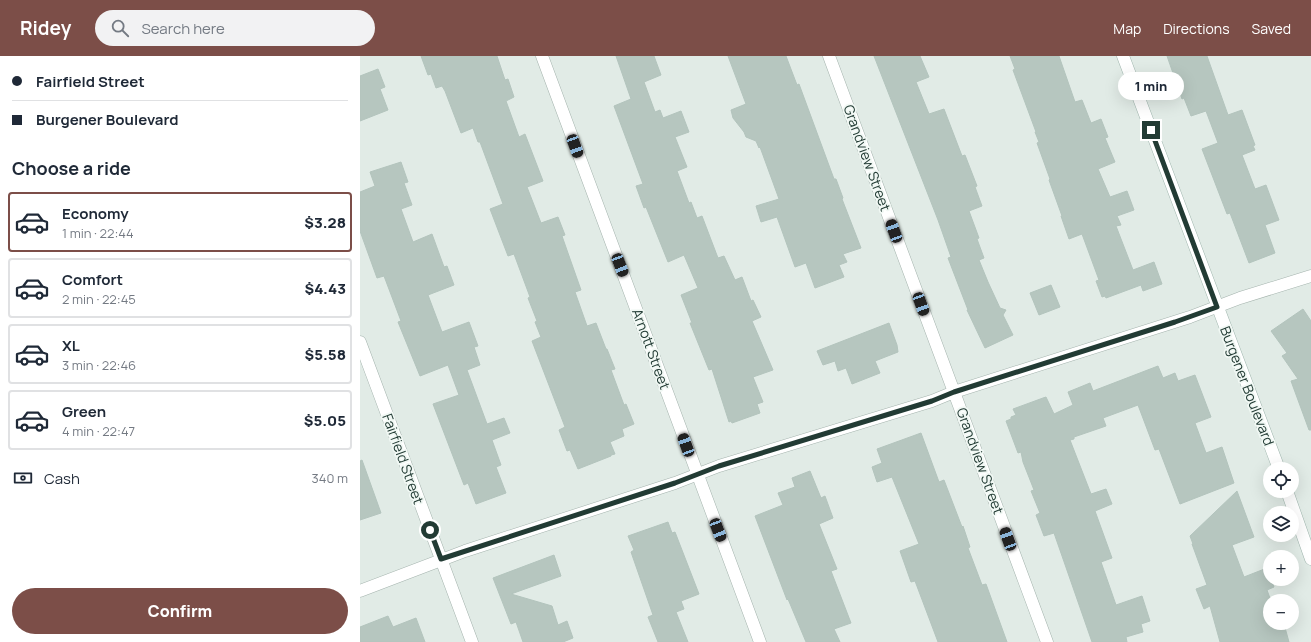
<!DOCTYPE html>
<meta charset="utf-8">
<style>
:root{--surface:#fff;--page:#f2f2f3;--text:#1f2937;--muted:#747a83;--line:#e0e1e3;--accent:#7c4e48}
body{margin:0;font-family:Manrope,sans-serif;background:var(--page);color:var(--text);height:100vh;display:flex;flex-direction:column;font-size:15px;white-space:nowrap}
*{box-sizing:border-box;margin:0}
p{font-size:13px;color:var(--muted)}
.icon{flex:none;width:22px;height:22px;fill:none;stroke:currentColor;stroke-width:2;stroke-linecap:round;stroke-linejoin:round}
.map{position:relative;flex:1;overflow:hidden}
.panel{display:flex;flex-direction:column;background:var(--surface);width:360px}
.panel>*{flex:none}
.hud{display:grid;align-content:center;height:88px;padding:0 12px;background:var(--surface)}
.tools{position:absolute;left:903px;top:406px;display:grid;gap:8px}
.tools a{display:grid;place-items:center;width:36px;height:36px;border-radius:50%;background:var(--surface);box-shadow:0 4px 16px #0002;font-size:20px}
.end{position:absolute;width:18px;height:18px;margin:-9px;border:5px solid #223b34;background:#fff;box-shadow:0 0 0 2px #fff}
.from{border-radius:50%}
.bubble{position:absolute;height:28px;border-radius:14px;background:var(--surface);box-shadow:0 4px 16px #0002;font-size:13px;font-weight:800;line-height:28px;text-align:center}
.car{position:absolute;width:12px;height:24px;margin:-12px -6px;border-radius:5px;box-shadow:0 0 3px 1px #0007;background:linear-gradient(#222 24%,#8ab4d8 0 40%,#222 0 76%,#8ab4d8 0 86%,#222 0)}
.hud b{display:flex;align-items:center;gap:14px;height:38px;font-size:15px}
.hud b+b{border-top:1px solid var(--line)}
.hud i{width:10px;height:10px;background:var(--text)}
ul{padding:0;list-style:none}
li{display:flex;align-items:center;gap:12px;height:60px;margin:0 8px 6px;padding:0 4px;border:2px solid var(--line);border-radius:4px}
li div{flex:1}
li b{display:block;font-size:15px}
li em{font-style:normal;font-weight:800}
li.active{border-color:var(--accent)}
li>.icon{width:36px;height:36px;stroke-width:1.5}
h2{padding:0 12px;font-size:18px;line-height:48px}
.pay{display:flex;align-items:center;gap:10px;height:44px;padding:0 12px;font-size:15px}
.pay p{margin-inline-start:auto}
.button{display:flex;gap:8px;margin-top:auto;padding:8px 12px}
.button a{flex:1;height:46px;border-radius:24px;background:var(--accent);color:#fff;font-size:16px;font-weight:800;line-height:46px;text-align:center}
header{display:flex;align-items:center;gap:24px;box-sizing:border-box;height:56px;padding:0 20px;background:var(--accent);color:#fff}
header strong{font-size:19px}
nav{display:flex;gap:22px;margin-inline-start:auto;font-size:14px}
.search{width:280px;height:36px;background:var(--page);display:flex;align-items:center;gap:10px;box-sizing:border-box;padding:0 14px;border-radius:22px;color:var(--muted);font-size:15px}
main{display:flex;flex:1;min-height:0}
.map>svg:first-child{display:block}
.building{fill:#b6c6bf;stroke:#b3c4bd}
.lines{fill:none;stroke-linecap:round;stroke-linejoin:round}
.street-casing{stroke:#a4b3ad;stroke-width:13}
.secondary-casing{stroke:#a0b6ae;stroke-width:13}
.street{stroke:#fff;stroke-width:12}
.secondary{stroke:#fff;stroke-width:12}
.route{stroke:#223b34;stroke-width:5}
.labels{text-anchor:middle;stroke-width:3.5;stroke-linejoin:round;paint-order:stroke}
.street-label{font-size:14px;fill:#223b34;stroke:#f1f8f4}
</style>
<header>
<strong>Ridey</strong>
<div class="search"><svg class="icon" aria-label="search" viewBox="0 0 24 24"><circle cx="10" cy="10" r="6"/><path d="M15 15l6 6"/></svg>Search here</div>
<nav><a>Map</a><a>Directions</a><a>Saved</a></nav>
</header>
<main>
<section class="panel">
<div class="hud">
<b><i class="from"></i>Fairfield Street</b>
<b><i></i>Burgener Boulevard</b>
</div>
<h2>Choose a ride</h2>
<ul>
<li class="active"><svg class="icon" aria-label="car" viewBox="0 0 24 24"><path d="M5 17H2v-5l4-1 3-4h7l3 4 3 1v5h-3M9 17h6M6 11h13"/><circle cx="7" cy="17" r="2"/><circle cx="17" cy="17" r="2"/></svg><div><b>Economy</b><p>1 min · 22:44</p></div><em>$3.28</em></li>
<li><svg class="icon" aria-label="car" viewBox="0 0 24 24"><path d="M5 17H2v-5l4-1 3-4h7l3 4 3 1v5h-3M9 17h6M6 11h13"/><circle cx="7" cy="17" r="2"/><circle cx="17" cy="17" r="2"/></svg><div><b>Comfort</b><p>2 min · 22:45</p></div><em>$4.43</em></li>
<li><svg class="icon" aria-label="car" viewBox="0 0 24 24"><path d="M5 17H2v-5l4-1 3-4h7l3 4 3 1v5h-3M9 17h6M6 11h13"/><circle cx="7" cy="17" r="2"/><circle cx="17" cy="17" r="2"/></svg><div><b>XL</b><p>3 min · 22:46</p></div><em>$5.58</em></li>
<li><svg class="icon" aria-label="car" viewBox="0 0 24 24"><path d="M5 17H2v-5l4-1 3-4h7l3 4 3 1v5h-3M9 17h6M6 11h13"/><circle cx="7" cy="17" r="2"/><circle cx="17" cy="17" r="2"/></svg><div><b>Green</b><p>4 min · 22:47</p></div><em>$5.05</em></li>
</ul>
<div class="pay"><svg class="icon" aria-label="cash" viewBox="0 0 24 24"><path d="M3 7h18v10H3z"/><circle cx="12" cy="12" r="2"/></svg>Cash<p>340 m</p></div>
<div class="button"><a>Confirm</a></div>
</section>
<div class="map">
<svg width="951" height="586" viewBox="0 0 951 586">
<rect width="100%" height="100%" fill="#e1ebe6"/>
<path class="building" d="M61,0H137L145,24L148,23L154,41L146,45L159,81L165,78L183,125L167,131L181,167L198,161L205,179L202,180L221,234L215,236L227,270L236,267L246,293H247L255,313L251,314L264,349L266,348L274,368L262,373L264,380L250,386L255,398L251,399V400L218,413L210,394L207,395L199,374L205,371L172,285L181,281L175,266L177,265L168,242L170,241L154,198L148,200L130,153L143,148L120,86H118L113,72L101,77L85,35L82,30L76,32L71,18L68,19Z
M256,0H294L301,19L284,26L295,56L300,54L303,62L321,55L329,76L315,81L327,111L317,115L329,147L331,146L337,162L342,160L358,202L364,200L375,224L382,221L391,245L393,244L401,261L392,265L413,314L393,321L403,346L397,348L400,357L372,367L371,365L369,366L352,313L349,314L330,267H332L321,239L338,232L324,199L308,206L286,151L284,152L276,130L283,128L254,50L271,43Z
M368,0H426L437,29L439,28L474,123H476L483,142L482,143L501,192L483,198L487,206L479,209L484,221L455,232L446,207L435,211L417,161L401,166L396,150L419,143L400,91L399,92L396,85L386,81L384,76L373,62L371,54L386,48Z
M514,0H560L569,21L556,26L569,58L584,53L602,100L605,99L617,130L615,131L622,150L609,155L619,182L617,183L624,202L619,204L628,226L640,252L646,254L643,259L653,279L625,292L607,254H608L588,202L591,201L578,164Z
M650,0H699L715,46L722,44L731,67L741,63L748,81L745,82L755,106L738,113L750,141L767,135L774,154L757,160L761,169L756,170L773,214L794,206L802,228L783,235L781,229L746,242L745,240L742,241L736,225L739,224L722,178L709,183L701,160H702L689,124L690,123L677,87L679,86L675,76H676L653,14L655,13Z
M807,0H847L868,59L882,54L895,89L893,90L895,94L882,99L895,133L906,129L919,164L905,169L915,197L889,207L870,157L867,158L842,93L858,87L846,55L831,60L824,42L822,43Z
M18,13L25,31L20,33L28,54L0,65V20Z
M41,106L48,126L44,127L52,149L41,153L53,186L72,178L84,211L87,210L94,229L68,239L82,276L109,266L118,290L114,291L120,309L107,314L127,368L144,362L150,377L132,384L141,409L136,411L146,437L116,448L108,427L104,429L73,348L99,339L88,309L60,320L38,266L41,265L24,220L17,222L0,175V136L15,130L10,116Z
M691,229L700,251L679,259L670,237Z
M943,253L951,265V374H949L931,325L938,323L922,300L927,297L911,275Z
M529,267L537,289L538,296L515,305L520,317L492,328L486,312L478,315L475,305L463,309L457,295Z
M798,310L803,322L815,317L818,325L835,319L851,361L835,367L846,397L862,391L874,427L820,448L799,393L795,394L778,349L743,362L746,370L714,381V383L710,384L731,438L746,433L752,448L735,455L752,502L741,506L756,549L782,540L790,565L781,568L783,576L766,581L767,586H732L694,477L684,480L676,459L680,457L671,435L674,434L663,406L661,396L658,397L646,365L651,363V361L656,359L653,353L683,342L686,341L694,358L713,349L708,336L730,327L733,335Z
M561,377L579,426L584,424L602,471L603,470L610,491L608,492L622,529L626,528L647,586H578L555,525L551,526L540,495L559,488L532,421L517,426L512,411L522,407L517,393Z
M2,404L21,457L0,464V405Z
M450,415L461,442L465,440L473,462L459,468L477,513L471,515L491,567L474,573L480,586H446L428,543L427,544L395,460L423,449L418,437L435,431L432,422Z
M877,435L894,481L872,489L884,521L907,512L914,531L907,534L911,545L910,567H917L918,570L924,568L929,586H860L850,550L844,553L836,533L847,529L832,488H833L830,480Z
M308,466L312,477L315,476L339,538L321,545L324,553L316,556L328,586H298L288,561L293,559L271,496L274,494L268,480Z
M194,499L201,520L151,538L192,550L198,569L207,565L213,582L203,586H163L156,566L151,568L133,522Z
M28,560L33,571L56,562L65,586H0V571Z"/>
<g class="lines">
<defs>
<path id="street" d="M182,0L400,586
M469,0L687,586
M0,286L112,586
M0,535L105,495L315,427L359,410L572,345L594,336L830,261L880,242L951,220"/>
<path id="secondary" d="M763,0L919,413
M927,435L951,503"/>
</defs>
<use href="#street" class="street-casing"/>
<use href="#secondary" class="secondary-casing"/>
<use href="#street" class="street"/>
<use href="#secondary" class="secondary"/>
</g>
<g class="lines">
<path class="route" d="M70,474L81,503L315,427L359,410L572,345L594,336L815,266L857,251L791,74"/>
</g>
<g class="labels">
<g class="street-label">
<text transform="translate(507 102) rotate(70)" y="5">Grandview Street</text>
<text transform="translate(291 293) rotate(70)" y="5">Arnott Street</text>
<text transform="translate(887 330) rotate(69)" y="5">Burgener Boulevard</text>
<text transform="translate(43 403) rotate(70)" y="5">Fairfield Street</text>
<text transform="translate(620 405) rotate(70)" y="5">Grandview Street</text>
</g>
</g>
</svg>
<div class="tools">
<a><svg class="icon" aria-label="locate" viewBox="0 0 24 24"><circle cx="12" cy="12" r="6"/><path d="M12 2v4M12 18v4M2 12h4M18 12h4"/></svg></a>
<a><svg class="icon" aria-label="layers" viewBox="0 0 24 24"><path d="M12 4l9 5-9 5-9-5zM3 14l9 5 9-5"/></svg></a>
<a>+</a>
<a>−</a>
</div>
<i class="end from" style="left:70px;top:474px"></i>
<i class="end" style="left:791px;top:74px"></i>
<div class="bubble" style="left:758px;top:16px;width:66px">1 min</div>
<i class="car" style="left:215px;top:90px;rotate:160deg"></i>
<i class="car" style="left:534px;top:175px;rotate:340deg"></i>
<i class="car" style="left:260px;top:209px;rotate:159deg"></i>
<i class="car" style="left:561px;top:248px;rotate:160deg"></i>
<i class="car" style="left:326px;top:389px;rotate:340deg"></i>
<i class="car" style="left:358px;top:474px;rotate:159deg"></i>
<i class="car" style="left:648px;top:483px;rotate:340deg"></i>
</div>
</main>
